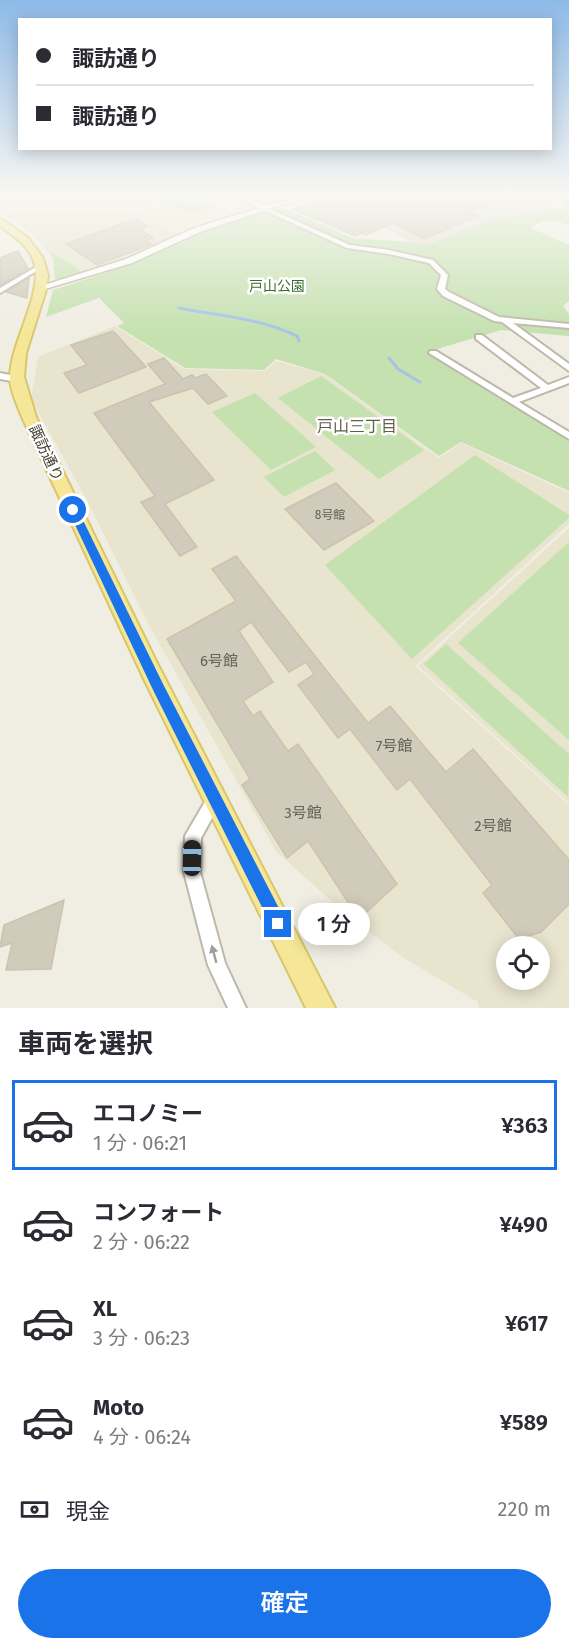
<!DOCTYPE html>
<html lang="ja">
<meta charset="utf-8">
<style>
:root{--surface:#fff;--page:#f7f7f7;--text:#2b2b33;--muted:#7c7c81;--line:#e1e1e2;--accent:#1a73e8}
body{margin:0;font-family:"Fira Sans","Noto Sans JP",sans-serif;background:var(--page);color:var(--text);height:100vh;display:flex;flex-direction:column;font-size:22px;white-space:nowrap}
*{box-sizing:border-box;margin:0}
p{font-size:20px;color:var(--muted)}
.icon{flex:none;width:33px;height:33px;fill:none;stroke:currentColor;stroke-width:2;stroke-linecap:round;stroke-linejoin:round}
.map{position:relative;height:1008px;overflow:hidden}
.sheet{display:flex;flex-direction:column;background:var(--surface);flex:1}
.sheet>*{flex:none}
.banner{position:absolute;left:18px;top:18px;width:534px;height:132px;border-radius:0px;box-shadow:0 3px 15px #0003;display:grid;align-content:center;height:132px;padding:0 18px;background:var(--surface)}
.fabs{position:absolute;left:496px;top:936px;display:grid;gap:12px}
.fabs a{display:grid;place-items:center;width:54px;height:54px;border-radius:50%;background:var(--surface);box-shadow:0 3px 15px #0003;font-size:30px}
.end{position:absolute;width:27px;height:27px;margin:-14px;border:8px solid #1a73e8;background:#fff;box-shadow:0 0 0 3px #fff}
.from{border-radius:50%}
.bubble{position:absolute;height:42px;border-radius:21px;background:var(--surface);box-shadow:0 3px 15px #0003;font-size:20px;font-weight:600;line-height:42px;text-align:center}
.car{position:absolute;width:18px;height:36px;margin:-18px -9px;border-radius:8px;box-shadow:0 0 4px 2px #0007;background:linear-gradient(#222 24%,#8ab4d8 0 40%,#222 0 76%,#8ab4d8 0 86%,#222 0)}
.banner b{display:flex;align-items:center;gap:21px;height:57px;font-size:22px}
.banner b+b{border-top:2px solid var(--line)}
.banner i{width:15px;height:15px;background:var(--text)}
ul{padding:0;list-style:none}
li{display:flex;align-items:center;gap:18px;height:90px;margin:0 12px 9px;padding:0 6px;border:3px solid transparent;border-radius:0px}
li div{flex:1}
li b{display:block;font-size:22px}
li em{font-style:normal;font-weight:600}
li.selected{border-color:var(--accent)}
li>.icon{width:54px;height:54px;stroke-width:1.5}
h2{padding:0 18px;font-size:27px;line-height:72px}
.pay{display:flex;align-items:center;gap:15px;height:66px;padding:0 18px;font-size:22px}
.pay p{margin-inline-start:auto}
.primary-button{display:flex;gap:12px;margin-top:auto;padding:12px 18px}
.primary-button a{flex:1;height:69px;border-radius:36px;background:var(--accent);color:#fff;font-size:24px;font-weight:600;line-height:69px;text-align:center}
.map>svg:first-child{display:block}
.residential{fill:#e3e0d2}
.commercial{fill:#f1e7cf}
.education{fill:#e8e4ce;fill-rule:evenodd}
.medical{fill:#f0ded7}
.green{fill:#c4e1af}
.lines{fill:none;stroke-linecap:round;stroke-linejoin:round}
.stream{stroke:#a4c3e9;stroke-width:3}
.building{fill:#d0cbba;stroke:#cac3ae;stroke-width:1.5}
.minor-casing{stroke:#bdb9aa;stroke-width:4}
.tertiary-casing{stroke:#bdb9aa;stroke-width:3}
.primary-casing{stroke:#d8c669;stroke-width:4}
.minor{fill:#fff;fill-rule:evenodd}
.tertiary{fill:#fff;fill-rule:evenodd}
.primary{fill:#f5e797;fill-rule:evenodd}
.oneway{fill:#a09e9a}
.route{fill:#1a73e8}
.labels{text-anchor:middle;stroke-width:5;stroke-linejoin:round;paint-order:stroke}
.number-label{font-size:12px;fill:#656156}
.far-park-label{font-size:14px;fill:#3c6d2d;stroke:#fff}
.street-label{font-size:15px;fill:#413e34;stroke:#fff}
.near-number-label{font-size:15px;fill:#656156}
.neighbourhood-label{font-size:16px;fill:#635d4c;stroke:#fff}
</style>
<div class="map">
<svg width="569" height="1008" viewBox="0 0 569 1008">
<rect width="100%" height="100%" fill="#f0eee3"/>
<path class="residential" d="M346,194H540L559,208L493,219L425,246H420L323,197Z"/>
<path class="commercial" d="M156,194H231L251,209L176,235L148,218Z"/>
<path class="education" d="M12,194H156L148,218L176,235L136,256L83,273L59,256L49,253L28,230L0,212V197Z
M115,326L184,369L265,371L276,361L324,374L439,458L461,443L569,493V524L415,666L569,805V1008H479L478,1002L402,957L339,908L276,851L145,618L88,502L31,399L38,357ZM507,946H540V980H507Z
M569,528V803L418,666Z"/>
<path class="medical" d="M244,194H312L263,204Z"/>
<path class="green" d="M542,194H569V225C555,220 542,218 531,228L569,245V301L563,306L569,314V336L501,330L427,352L569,440V491L461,442L439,456L325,374L276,359L264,370L185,368L117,326L124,323L99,298L46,317L53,290L135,263L193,234L282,207L352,238L410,242L425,246L493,219L564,208L565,205Z
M177,198L215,207L203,215L164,205Z
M49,253L59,256L83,273L61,280L55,279L53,258Z
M321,376L424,450L379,479L278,398Z
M255,393L316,447L271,470L212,412Z
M315,451L335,470L284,497L264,477Z
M475,455L569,515V518L412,659L325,565Z
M569,542V740L458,643Z
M446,644L569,754L568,797L424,664Z"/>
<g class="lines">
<path class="stream" d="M179,308C219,316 260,318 297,336L299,341
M389,358L398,369L420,382"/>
</g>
<path class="building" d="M369,194H501L485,200L492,203L470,212L479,216L424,239L393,223L367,235L362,233L355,236L293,209L324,199L335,205Z
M135,219L147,226L139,229L153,238L147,240L152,244L97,265L66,244Z
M18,251L28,268L0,285V258Z
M29,278L27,298L6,292Z
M113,331L146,367L79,393L64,373L87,365L71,345Z
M164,358L183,379L192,375L195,378L206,374L227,396L208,404L193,388L149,402L214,480L165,504L197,547L180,556L141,502L155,496L94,413L165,384L148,364Z
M336,483L374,521L324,550L285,509Z
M236,556L368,723L390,706L446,772L473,749L569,860V904L541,932L519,939L483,893L492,885L410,779L397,790L350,729L338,738L298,685L314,674L306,662L289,672L251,622L239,631L273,682L243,701L253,716L260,711L288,751L298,744L397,884L359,919L308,841L287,858L242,785L250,779L167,639L236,601L212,569Z
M64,900L51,969L6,970L12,943L0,947L4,925Z"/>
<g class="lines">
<defs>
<path id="minor" d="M263,206L350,245L389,250L433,260L448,275L445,289L449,292L499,317L569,324V328L513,323L569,364V371L502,322L494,321L443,296L437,289L441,275L429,263L389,254L347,248L261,209L260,208Z
M41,264L44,266L43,267L0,293V288Z
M476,335H482L548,385L569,377V383L519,402L569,432V439L429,353L430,351H436L513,398L541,388L476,339Z
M0,373L20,377L21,379L17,382L0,379Z
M215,790L220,793L223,798L201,838L200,872L225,963L246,1008H228L208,965L184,872L185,836L210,793Z"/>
<path id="tertiary" d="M235,194H242L264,206L318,194H329L278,206L200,232L132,263L45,289L38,287L126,259L194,228L258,208Z"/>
<path id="primary" d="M0,218L28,238L43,258L48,276L45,293L26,353L24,377L36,417L158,665L335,1008H306L144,679L22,417C17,404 10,390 10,377C11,340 46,290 33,259C27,244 12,235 0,226Z"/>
</defs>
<use href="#minor" class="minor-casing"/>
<use href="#tertiary" class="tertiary-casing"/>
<use href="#primary" class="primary-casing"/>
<use href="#minor" class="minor"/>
<use href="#tertiary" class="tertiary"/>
<use href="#primary" class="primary"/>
</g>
<defs><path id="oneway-solid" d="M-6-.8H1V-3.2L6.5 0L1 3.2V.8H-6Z" transform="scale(1.5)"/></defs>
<use class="oneway" href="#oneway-solid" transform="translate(214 954) rotate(-105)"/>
<linearGradient id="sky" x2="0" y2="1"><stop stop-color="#8dbae8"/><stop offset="0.58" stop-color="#f8f7f2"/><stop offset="1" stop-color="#f8f7f2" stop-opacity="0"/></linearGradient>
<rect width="569" height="335" fill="url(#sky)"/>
<path class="route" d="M73,507L78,510L163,684L284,918L286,924L284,929L278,932L273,929L154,692L68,510Z"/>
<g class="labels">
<g class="number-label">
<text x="330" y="519">8号館</text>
</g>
<g class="far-park-label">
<text x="277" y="291">戸山公園</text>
</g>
<g class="street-label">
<text transform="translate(46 453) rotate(65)" y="5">諏訪通り</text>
</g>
<g class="near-number-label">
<text x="219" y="666">6号館</text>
<text x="394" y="751">7号館</text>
<text x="303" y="818">3号館</text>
<text x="493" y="831">2号館</text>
</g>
<g class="neighbourhood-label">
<text x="357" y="432">戸山三丁目</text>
</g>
</g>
</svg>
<div class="fabs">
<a><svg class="icon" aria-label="locate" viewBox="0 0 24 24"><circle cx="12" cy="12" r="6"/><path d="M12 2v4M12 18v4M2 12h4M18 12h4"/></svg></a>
</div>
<i class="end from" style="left:73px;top:510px"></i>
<i class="end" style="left:278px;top:924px"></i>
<div class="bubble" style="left:298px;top:903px;width:72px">1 分</div>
<i class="car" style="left:192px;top:858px;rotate:1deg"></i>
<div class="banner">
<b><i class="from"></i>諏訪通り</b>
<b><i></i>諏訪通り</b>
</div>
</div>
<section class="sheet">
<h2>車両を選択</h2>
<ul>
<li class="selected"><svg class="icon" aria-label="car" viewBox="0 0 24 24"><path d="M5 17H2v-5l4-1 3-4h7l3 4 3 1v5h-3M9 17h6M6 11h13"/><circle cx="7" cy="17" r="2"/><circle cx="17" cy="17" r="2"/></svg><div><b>エコノミー</b><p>1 分 · 06:21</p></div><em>¥363</em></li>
<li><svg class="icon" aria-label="car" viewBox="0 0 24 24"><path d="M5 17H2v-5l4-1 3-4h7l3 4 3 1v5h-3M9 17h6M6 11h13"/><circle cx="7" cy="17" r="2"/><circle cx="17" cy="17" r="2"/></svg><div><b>コンフォート</b><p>2 分 · 06:22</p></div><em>¥490</em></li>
<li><svg class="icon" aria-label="car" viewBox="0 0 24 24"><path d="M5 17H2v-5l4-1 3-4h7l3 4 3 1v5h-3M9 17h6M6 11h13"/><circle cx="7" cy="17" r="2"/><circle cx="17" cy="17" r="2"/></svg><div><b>XL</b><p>3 分 · 06:23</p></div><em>¥617</em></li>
<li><svg class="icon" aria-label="car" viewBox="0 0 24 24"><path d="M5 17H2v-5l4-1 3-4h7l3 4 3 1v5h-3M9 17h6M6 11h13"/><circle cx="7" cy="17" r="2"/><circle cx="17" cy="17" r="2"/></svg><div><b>Moto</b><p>4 分 · 06:24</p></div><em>¥589</em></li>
</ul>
<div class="pay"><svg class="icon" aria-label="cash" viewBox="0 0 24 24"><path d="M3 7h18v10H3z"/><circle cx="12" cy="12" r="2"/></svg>現金<p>220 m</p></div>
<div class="primary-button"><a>確定</a></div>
</section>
